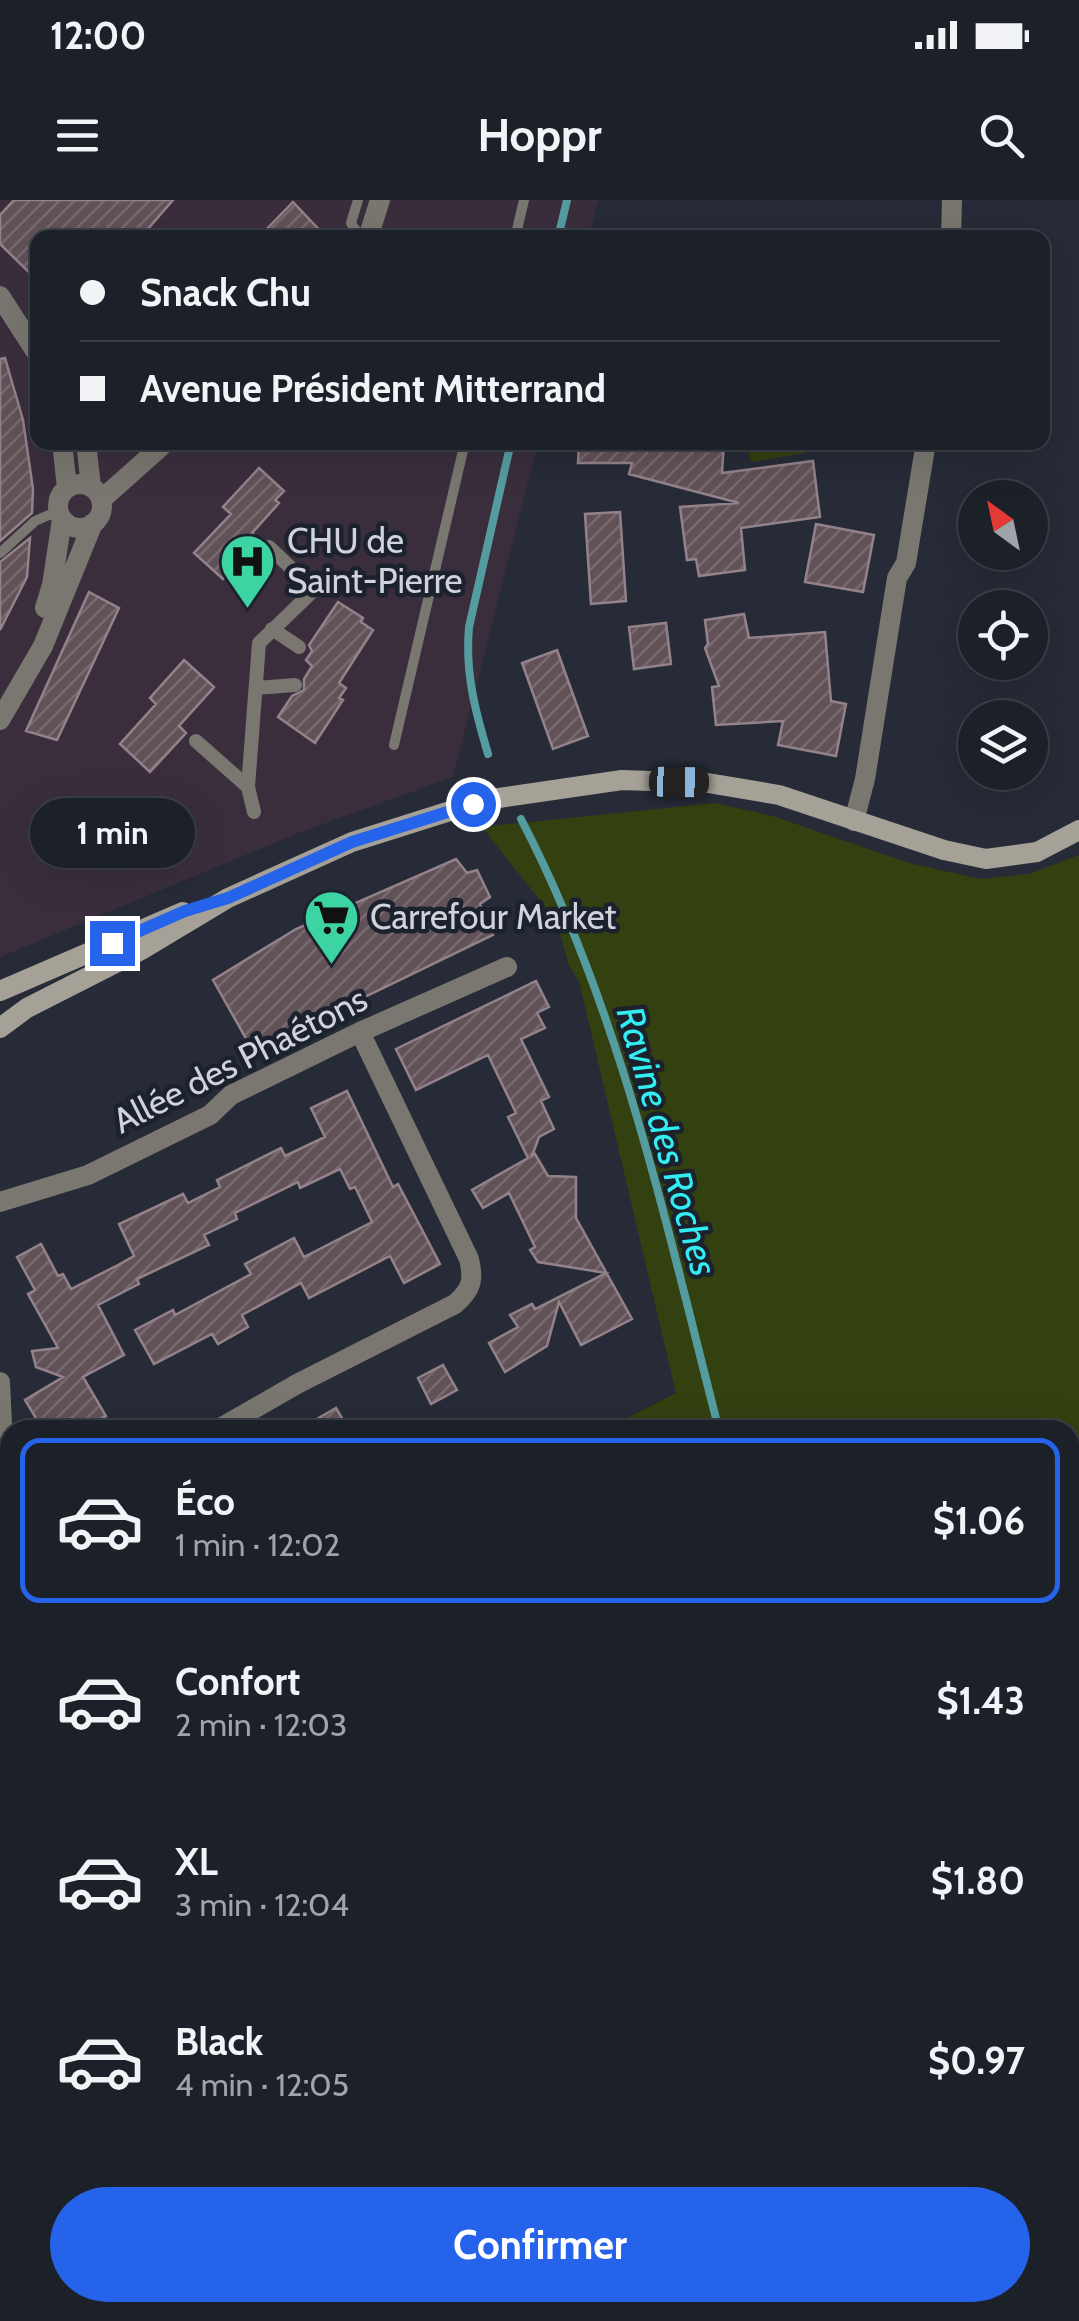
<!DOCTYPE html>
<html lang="fr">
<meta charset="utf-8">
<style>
:root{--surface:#1c2029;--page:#292d35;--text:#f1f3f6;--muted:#a0a3a8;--line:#3a3e46;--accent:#2563eb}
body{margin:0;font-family:Cabin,sans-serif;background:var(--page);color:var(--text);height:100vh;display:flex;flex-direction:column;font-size:38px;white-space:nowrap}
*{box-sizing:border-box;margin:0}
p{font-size:32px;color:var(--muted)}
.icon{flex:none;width:55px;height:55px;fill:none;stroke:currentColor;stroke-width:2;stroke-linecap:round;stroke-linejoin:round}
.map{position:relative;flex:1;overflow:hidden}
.drawer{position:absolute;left:0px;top:1220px;width:1080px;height:902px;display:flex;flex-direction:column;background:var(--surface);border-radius:30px 30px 0 0;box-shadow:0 10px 40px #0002,0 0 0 2px var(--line)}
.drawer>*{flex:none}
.banner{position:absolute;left:30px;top:30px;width:1020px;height:220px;border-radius:20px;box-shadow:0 10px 40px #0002,0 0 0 2px var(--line);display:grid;align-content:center;height:220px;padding:0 50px;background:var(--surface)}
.needle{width:65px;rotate:327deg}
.tools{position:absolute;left:958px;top:280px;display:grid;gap:20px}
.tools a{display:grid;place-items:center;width:90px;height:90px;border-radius:50%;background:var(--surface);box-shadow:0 10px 40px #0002,0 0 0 2px var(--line);font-size:50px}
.end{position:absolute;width:45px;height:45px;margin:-22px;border:12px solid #2563eb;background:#fff;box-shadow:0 0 0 5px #fff}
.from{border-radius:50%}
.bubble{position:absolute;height:70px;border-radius:35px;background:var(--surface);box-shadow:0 10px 40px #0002,0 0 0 2px var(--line);font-size:32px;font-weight:700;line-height:70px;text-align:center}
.car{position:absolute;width:30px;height:60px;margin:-30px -15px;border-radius:12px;box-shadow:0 0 8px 2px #0007;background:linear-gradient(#222 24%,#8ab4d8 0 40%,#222 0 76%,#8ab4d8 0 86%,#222 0)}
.banner b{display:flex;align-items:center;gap:35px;height:95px;font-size:38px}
.banner b+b{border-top:2px solid var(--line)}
.banner i{width:25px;height:25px;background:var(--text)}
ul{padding:18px 0 0;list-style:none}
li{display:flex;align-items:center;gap:30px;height:165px;margin:0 20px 15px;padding:0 30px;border:5px solid transparent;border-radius:20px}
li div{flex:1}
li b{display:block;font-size:38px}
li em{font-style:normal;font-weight:700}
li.on{border-color:var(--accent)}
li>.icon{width:90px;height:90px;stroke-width:1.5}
.cta{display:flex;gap:20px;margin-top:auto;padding:20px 50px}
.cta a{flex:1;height:115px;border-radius:60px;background:var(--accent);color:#fff;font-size:40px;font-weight:700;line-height:115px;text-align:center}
.status{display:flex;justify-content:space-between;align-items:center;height:70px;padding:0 50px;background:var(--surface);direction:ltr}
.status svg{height:28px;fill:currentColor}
header{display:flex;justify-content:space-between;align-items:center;height:130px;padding:0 50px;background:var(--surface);font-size:45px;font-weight:700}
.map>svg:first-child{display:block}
.medical{fill:#3a2e3d}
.green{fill:#334010}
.water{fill:url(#water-rules);stroke:#559ca0;stroke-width:2.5}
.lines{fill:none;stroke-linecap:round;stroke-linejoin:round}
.stream{stroke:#559ca0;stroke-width:8}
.building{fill:url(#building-hatch);stroke:#93828a;stroke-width:2.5}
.service{stroke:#797770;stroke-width:10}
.pedestrian{stroke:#797770;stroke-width:14}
.minor{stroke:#797770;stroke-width:20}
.secondary{stroke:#a5a197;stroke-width:20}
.route{stroke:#2563eb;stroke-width:12}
.labels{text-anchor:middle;stroke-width:9;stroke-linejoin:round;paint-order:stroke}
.poi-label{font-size:35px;fill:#d0d3db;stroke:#1c222d;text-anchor:start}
.street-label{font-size:35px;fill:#d0d3db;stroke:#1c222d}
.water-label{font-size:38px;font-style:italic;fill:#32edf2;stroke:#1c222d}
</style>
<div class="status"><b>12:00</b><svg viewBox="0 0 49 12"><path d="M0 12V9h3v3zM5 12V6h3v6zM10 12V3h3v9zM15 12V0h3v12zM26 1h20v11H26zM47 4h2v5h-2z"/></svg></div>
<header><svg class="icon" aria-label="menu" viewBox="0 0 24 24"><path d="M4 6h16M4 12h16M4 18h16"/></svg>Hoppr<svg class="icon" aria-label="search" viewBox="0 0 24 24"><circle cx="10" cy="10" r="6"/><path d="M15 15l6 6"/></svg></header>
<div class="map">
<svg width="1079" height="2121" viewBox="0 0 1079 2121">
<defs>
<pattern id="water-rules" width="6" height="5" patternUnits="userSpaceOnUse" patternTransform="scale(2.5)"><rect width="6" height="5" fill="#208487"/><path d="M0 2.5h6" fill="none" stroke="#2a6c6f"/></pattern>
<pattern id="building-hatch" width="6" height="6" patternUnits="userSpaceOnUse" patternTransform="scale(2.5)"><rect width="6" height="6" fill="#615258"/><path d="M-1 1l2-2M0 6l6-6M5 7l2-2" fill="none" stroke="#776a6f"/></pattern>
</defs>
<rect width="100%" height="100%" fill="#262b37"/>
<path class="medical" d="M0,0H598L589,37L38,38V242L538,243L453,577L301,632L0,757Z"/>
<path class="green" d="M746,243V242L806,243L805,253L751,262Z
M715,603L773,616L909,663L981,679L1029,674L1079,655V1296L1070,1300V1230H604L676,1193L579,781L569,766L557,722L482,627Z"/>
<path class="water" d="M1079,1312V2121H38L43,2112H1070V1316Z"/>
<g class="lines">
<path class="stream" d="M558,38L567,0
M488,554C475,510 465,473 469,427L511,242
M521,619C621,811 665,1021 719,1230"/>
</g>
<path class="building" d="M14,0H173L140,38H38V81L0,44V15Z
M293,2L327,38H258Z
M5,158L23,220L33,289L32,313L0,341V159Z
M579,242H626L631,250L644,242H724L722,273L813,261L820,317L741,328L745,370L699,376L696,359L687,360L680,307L739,303L629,274L632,263H578Z
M259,268L284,291L275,300L279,303L252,333L259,340L223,379L194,353L231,314L223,307Z
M620,312L626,401L591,404L585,314Z
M816,324L874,335L863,392L805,382Z
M30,338L27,377L0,430V362Z
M89,392L119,408L57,540L26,531Z
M338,402L363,418L361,422L373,430L339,483L346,488L339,498L343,500L315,543L278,517L292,496L304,490V479L312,466L306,460L312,451L309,445Z
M744,414L749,438L825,432L831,501L846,504L836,556L778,545L783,521L716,525L712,487L719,486L705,448L708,444L705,420Z
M666,423L671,464L634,469L629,427Z
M557,450L588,536L553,549L522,463Z
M184,460L214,487L179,526L186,533L150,572L120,544L156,504L150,498Z
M456,659L467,673L477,670L490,697L480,704L493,735L253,851L213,780L296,729Z
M536,781L549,807L537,813L545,828L521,839L549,897L541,901L554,929L539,937L532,956L535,954L548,976L576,977V1018L632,1119L581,1145L559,1102L547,1146L505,1172L489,1143L518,1127L510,1115L532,1104L535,1109L606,1073L538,1062L530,1050L535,1047L509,993L483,1008L472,990L528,958L508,917L516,913L488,855L416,890L396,849Z
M347,891L393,987L398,984L440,1064L404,1083L390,1056L309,1098L301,1083L242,1115L248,1127L218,1144L212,1134L154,1164L135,1130L173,1110L175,1115L251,1074L245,1064L294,1038L304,1057L372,1022L355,987L350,989L340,969L300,988L298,982L235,1013L237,1019L204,1035L209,1045L137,1079L139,1084L98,1105L124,1155L83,1177L106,1216L82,1230L72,1218L51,1230H43L25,1200L63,1177L36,1167L32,1151L58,1148L28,1094L35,1090L17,1057L41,1044L58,1076L63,1074L71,1089L118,1065L134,1056L119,1024L183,994L188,1003L220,987L217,980L281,948L285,956L325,937L311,908Z
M443,1165L457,1190L431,1204L418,1178Z
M336,1208L349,1230H298Z"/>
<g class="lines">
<path class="service" d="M358,0L351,23L361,38
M515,38L524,0
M0,353L35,321L58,311
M394,545L465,242
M0,2086L10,2034"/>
<path class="pedestrian" d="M272,429L299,447
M256,488L295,485
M196,541L248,587
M254,612L248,587L259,443L314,390L269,347"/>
<path class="minor" d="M368,38L380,0
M951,38L952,0
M0,96L38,155
M62,242L67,288
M86,242L91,287
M58 306a22 22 0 1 1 44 0a22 22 0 1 1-44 0Z
M101,300L166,242
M45,408L52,385L62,319
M0,520L43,446L93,323
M854,621L865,579L897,378L906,363L926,242
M0,1002L88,975L210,915L231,895L360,832L507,767
M0,1182L6,1310H10
M217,1230L297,1184L455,1104C472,1089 474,1080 469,1059L360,832
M0,1783L10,2014"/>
<path class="secondary" d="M0,791L183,712
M0,828L27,808L143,749L228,698L352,642L485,600L622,580L708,583L779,595L944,650L986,659L1037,652L1079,630"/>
</g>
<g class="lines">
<path class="route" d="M112,743L185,711L228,698L352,642L473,604"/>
</g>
<defs>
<symbol id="hospital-pin" viewBox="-11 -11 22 30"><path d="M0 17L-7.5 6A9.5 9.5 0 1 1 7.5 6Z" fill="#3dd4a3" stroke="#1c222d"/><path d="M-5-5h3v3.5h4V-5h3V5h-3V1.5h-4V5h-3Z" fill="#111"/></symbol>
<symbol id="supermarket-pin" viewBox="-11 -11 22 30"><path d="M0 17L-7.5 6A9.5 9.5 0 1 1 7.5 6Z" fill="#3dd4a3" stroke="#1c222d"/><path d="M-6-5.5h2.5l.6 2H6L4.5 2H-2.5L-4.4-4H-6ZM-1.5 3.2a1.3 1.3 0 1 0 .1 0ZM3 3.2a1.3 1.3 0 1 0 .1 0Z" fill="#111"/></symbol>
</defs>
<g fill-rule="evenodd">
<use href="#hospital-pin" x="216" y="330" width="63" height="86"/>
<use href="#supermarket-pin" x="300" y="686" width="63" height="86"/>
</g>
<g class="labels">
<g class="poi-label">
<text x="287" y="353">CHU de<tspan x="287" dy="40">Saint-Pierre</tspan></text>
<text x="370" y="729">Carrefour Market</text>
</g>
<g class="street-label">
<text transform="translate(240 860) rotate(-27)" y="12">Allée des Phaétons</text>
</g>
<g class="water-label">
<text transform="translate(667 941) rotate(74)" y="13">Ravine des Roches</text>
</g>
</g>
</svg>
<div class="tools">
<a><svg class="needle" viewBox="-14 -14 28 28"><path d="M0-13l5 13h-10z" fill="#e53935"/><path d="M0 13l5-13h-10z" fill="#a0a3a8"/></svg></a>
<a><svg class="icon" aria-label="locate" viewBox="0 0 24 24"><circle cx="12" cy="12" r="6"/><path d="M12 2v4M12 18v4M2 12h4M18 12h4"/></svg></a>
<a><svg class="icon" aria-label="layers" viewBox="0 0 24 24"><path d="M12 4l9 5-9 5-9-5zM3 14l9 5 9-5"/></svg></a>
</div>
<i class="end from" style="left:473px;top:604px"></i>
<i class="end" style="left:112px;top:743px"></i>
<div class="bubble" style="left:30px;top:598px;width:165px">1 min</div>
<i class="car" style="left:679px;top:582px;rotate:91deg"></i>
<div class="banner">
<b><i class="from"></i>Snack Chu</b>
<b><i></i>Avenue Président Mitterrand</b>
</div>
<section class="drawer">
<ul>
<li class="on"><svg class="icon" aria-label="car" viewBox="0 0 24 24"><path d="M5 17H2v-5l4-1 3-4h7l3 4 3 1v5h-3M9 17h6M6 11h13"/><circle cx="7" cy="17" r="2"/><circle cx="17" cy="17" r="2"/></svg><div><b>Éco</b><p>1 min · 12:02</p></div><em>$1.06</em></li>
<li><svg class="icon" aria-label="car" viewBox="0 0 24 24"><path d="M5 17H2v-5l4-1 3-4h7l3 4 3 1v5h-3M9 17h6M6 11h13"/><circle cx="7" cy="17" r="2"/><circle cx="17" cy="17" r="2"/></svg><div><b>Confort</b><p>2 min · 12:03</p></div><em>$1.43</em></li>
<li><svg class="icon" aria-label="car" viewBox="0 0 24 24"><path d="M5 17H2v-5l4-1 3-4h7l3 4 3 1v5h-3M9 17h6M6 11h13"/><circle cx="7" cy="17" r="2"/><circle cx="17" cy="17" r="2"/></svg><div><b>XL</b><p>3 min · 12:04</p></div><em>$1.80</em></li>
<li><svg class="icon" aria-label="car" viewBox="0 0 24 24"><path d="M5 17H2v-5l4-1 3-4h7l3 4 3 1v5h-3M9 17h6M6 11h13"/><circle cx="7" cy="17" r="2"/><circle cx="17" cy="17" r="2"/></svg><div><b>Black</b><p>4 min · 12:05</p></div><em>$0.97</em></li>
</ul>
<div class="cta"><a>Confirmer</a></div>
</section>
</div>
